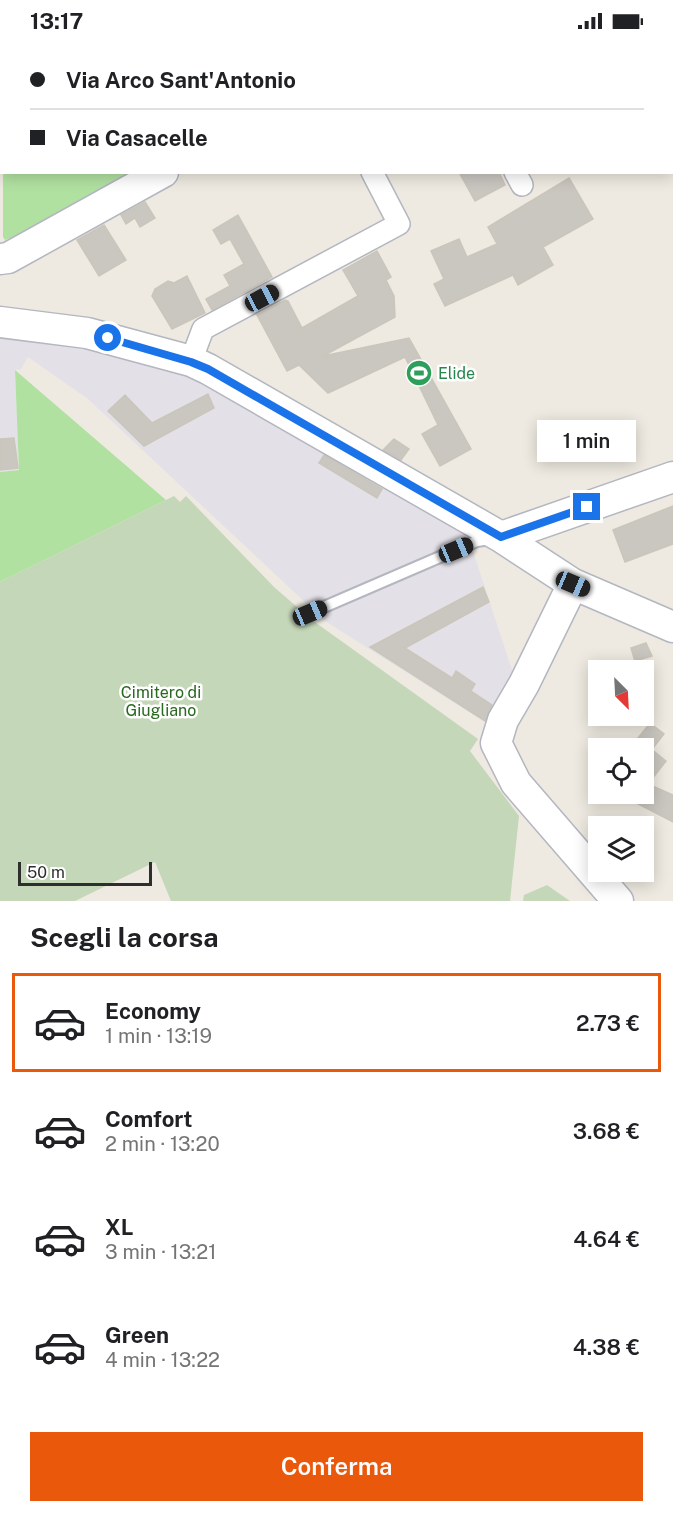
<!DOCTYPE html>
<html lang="it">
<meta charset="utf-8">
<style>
:root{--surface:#fff;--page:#f6f6f6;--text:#202124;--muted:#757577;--line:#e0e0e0;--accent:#ea580c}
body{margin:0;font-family:"Public Sans",sans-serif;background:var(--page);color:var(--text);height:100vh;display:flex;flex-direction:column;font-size:22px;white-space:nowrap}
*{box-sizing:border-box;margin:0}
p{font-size:20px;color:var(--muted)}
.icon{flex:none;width:33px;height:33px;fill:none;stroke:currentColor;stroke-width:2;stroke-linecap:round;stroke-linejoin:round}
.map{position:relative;height:859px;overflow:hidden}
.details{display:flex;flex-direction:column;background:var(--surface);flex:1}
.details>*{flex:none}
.top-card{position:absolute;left:0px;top:0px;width:674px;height:132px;box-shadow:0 3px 15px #0003;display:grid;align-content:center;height:132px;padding:0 30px;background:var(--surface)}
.needle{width:39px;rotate:156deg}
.tools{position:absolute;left:588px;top:618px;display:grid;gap:12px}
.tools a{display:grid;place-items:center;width:66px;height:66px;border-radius:0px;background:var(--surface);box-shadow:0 3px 15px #0003;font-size:30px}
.scale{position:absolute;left:18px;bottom:15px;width:134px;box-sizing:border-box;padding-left:6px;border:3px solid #2e2e2e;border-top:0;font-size:16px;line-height:21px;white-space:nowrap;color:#2e2e2e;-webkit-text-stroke:4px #fff;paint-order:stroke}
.end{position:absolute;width:27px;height:27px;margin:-14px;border:8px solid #1a73e8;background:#fff;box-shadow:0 0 0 3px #fff}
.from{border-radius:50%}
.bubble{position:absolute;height:42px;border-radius:0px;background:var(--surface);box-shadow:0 3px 15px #0003;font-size:20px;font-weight:600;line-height:42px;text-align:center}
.car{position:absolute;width:18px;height:36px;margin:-18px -9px;border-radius:8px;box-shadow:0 0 4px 2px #0007;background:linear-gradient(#222 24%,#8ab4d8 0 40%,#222 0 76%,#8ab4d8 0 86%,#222 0)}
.top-card b{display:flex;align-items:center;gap:21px;height:57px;font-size:22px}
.top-card b+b{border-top:2px solid var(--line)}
.top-card i{width:15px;height:15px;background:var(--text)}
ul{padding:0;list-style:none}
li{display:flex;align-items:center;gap:18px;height:99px;margin:0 12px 9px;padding:0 18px;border:3px solid transparent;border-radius:0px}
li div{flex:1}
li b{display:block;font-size:22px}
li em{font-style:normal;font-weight:600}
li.current{border-color:var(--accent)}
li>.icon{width:54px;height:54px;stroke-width:1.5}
h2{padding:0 30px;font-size:27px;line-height:72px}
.cta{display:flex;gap:12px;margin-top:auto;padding:12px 30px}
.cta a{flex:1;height:69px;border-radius:0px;background:var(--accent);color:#fff;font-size:24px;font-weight:600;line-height:69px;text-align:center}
.status{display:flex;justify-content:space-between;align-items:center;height:42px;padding:0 30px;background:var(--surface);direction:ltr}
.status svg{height:16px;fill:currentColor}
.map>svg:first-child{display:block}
.industrial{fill:#e3e1e7}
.green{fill:#b1e1a1}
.cemetery{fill:#c5d7b9}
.building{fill:#cac6c0;stroke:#cac6ba;stroke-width:1.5}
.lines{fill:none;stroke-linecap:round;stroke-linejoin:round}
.lane-casing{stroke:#b4b6c0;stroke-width:14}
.street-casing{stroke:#b4b6c0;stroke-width:24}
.secondary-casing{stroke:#b4b6c0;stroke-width:33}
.lane{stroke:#fff;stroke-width:10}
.street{stroke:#fff;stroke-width:21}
.secondary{stroke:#fff;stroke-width:30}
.route{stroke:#1a73e8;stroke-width:8}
.labels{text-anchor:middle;stroke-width:5;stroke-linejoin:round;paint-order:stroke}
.leisure-label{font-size:16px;fill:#27864d;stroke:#fff;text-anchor:start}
.park-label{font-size:16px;fill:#28691f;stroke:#fff}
</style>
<div class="status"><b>13:17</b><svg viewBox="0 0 49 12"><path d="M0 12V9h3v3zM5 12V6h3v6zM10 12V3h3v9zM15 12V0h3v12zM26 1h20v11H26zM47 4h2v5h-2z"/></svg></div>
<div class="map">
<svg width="673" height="859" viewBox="0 0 673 859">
<rect width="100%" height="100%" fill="#eeeae1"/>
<path class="industrial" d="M0,295L63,297L208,335L464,482L514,634L486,681L325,579L88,357L28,315L21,327L15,328L19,428L0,430Z"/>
<path class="green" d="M3,131H135L23,191L5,198L3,195Z
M15,328L166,458L0,540V430L19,428Z"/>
<path class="cemetery" d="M174,454L180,460L186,454L274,545L312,578L478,697L470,709L519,774L510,859H171L155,820L75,859H0V540Z
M547,843L570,859H523L524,853Z"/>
<path class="building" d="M459,130H499L505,143L475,159Z
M569,136L593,177L543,205L553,223L518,243L513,233L445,264L434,242L444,237L431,209L459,197L467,215L497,202L488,185Z
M145,160L155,176L140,185L135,176L126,182L121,173Z
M238,173L272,235L212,268L206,257L230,244L224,233L244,222L230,197L221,202L213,188Z
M104,183L126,218L99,234L77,198Z
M377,209L391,235L386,238L394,254L395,275L323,314L409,296L471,407L440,424L422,392L438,383L405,315L328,351L299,323L287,329L257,273L285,258L288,259L302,286L358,254L343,228Z
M187,234L205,271L172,287L152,254L155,247L168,239L174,241Z
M208,352L214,366L144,404L108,369L125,353L152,381Z
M14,396L18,426L0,428V397Z
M394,397L409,407L401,418L383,408Z
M324,413L382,447L377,456L319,421Z
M673,464V502L625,520L613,488Z
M483,545L489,560L405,606L452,636L456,629L475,642L471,649L492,663L485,679L370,605Z
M646,601L652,614L635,619L631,606Z
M650,681L664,692L653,706H650L666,719L648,742L673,753V780L619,752H644V706H630Z"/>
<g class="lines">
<defs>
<path id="lane" d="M310,571L477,499L490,497"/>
<path id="street" d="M390,0L391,2
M441,0L442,2
M515,130L522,143
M191,319L203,287L399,182L372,130"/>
<path id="secondary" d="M411,2L414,0
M0,217L8,216L163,130
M0,280L87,291L191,319L208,327L501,495L573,542L673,585
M501,495L673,435
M573,542L524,642L503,678L496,701L516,741L618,859"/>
</defs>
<use href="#lane" class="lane-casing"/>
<use href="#street" class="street-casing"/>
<use href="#secondary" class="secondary-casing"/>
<use href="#lane" class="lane"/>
<use href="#street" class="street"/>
<use href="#secondary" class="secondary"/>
</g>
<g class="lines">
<path class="route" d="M108,296L191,320L208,327L501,495L587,465"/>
</g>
<defs>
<symbol id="stadium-disc" viewBox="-11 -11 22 22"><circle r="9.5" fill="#2e9e5b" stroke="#fff"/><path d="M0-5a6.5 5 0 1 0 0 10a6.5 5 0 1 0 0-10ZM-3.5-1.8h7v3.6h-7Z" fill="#fff"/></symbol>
</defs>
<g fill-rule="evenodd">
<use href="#stadium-disc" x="404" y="316" width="30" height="30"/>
</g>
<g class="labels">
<g class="leisure-label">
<text x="438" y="337">Elide</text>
</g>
<g class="park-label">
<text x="161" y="656">Cimitero di<tspan x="161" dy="18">Giugliano</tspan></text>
</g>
</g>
</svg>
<div class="tools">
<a><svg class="needle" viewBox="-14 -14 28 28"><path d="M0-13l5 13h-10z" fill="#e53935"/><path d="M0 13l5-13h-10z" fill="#757577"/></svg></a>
<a><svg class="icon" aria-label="locate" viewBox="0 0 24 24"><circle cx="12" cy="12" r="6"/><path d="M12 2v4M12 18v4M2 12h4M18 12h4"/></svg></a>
<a><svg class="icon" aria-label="layers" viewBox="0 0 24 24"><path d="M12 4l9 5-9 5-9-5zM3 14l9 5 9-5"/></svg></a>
</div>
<div class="scale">50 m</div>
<i class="end from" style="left:108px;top:296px"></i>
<i class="end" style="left:587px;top:465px"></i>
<div class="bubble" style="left:537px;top:378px;width:99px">1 min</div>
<i class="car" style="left:262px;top:256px;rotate:62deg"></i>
<i class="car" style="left:456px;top:508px;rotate:67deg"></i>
<i class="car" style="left:573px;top:542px;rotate:113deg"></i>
<i class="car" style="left:310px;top:571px;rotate:67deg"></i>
<div class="top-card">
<b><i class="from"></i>Via Arco Sant'Antonio</b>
<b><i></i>Via Casacelle</b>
</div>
</div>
<section class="details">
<h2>Scegli la corsa</h2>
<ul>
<li class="current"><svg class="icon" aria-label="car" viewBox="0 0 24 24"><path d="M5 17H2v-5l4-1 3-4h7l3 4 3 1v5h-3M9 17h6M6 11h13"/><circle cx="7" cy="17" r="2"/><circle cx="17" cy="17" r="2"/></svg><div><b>Economy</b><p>1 min · 13:19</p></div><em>2.73 €</em></li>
<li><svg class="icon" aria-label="car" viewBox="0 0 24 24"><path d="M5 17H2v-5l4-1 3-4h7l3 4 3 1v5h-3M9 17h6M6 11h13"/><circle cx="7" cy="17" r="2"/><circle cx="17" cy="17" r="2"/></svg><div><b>Comfort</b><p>2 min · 13:20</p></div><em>3.68 €</em></li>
<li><svg class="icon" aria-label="car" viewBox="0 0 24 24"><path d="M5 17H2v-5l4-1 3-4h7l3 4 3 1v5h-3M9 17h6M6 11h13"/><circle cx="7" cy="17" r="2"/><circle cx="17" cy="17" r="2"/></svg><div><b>XL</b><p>3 min · 13:21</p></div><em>4.64 €</em></li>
<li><svg class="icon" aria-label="car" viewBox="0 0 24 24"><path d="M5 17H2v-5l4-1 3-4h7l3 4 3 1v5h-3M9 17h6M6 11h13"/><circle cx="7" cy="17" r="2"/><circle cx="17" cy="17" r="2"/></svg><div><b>Green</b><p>4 min · 13:22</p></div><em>4.38 €</em></li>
</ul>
<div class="cta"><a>Conferma</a></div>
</section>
